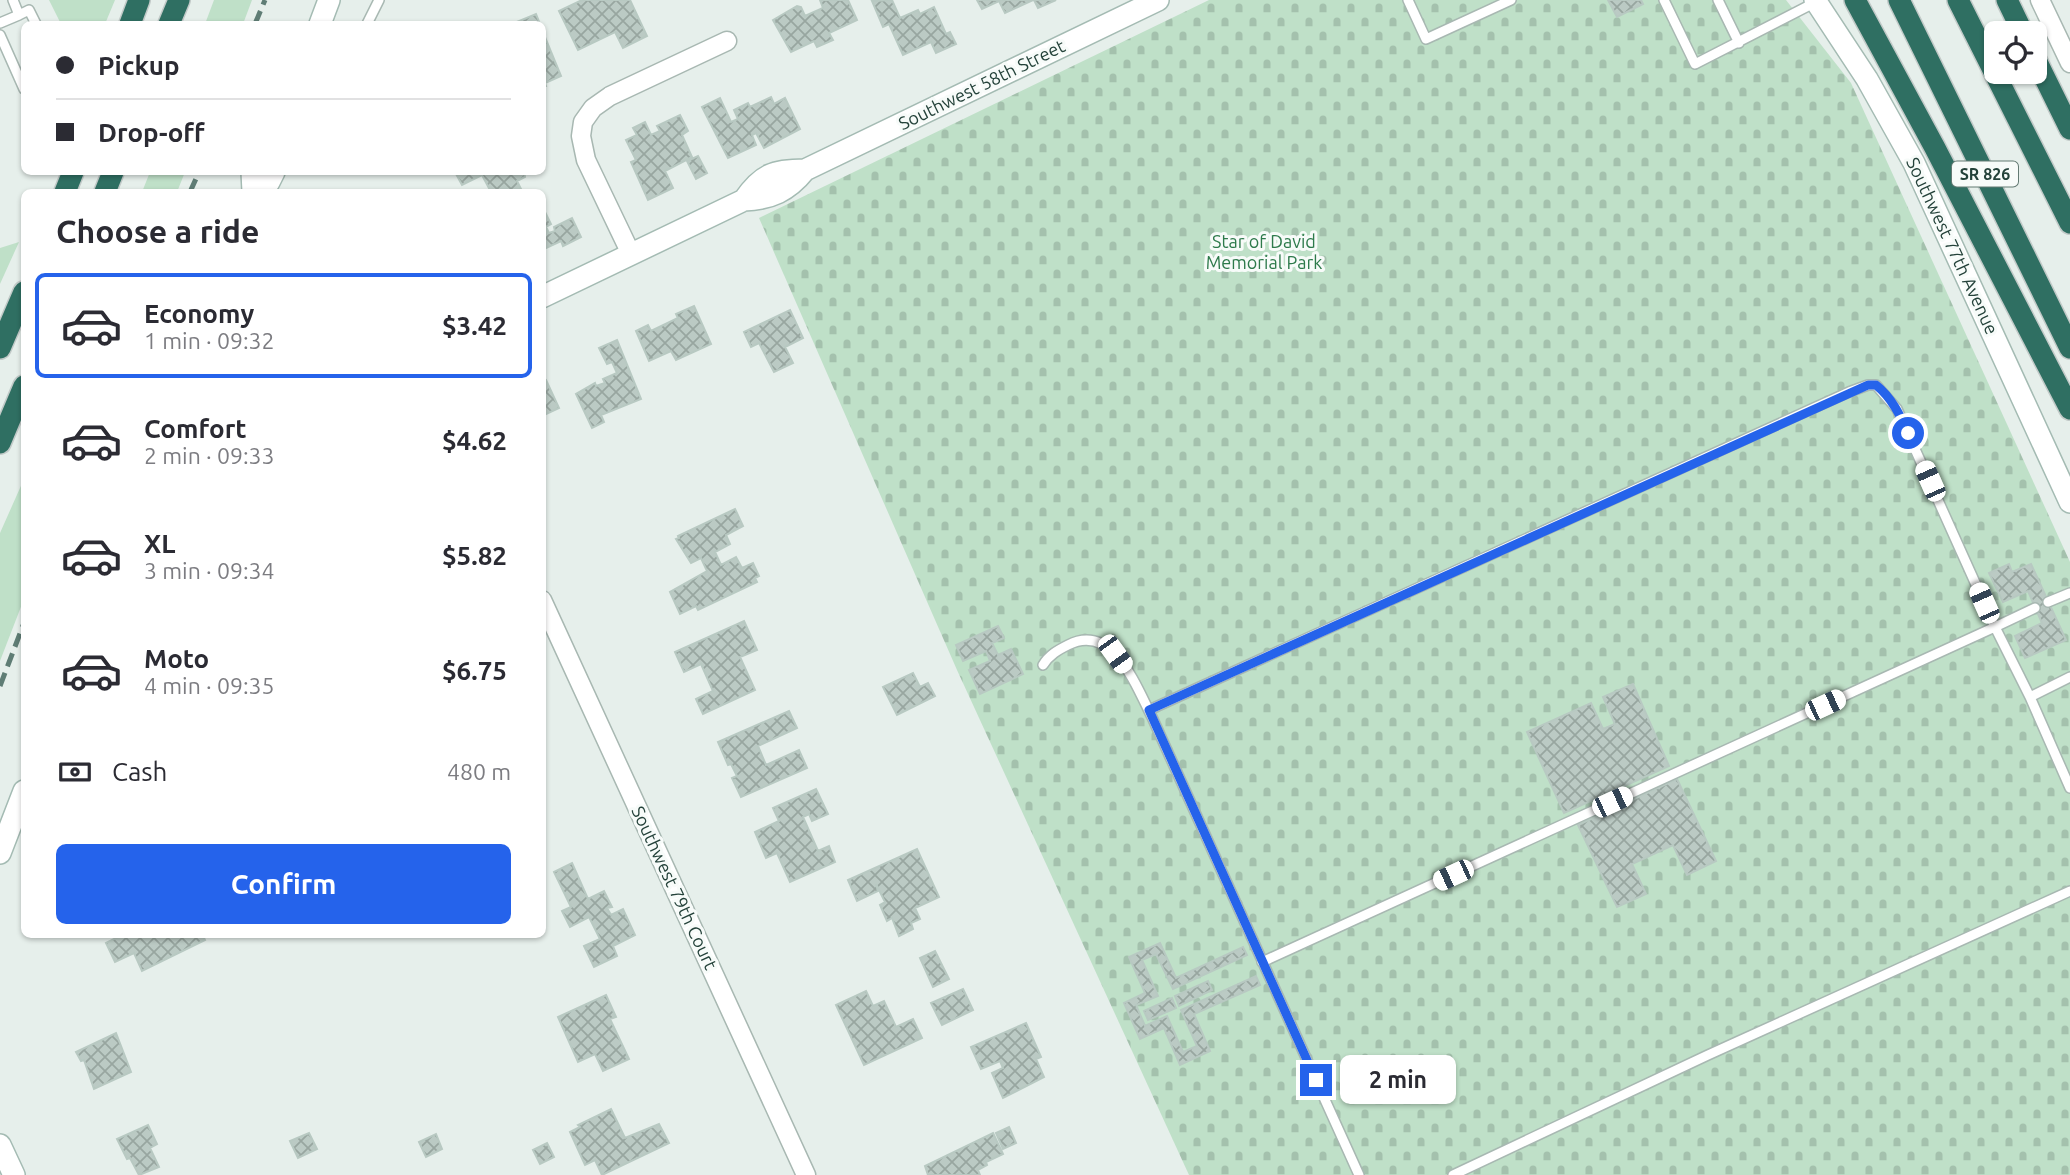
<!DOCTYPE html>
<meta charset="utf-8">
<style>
:root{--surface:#fff;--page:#f7f7f7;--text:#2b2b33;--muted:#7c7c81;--line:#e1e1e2;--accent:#2563eb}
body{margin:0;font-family:Ubuntu,sans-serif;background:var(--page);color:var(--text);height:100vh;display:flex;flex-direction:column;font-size:26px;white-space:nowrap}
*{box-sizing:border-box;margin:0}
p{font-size:23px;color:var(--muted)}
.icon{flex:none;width:38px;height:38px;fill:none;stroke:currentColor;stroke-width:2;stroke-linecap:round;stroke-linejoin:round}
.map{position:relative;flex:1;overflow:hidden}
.drawer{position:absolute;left:21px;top:189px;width:525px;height:749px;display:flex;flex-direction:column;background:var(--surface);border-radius:10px;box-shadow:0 2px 5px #0004}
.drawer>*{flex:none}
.top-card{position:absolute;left:21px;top:21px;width:525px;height:154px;border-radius:10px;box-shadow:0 2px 5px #0004;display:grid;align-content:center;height:154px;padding:0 35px;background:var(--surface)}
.buttons{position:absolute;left:1984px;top:21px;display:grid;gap:14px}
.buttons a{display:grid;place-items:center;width:63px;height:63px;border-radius:10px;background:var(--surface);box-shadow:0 2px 5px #0004;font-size:35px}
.end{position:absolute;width:32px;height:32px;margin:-16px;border:9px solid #2563eb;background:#fff;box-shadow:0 0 0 4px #fff}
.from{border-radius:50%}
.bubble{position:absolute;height:49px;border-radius:10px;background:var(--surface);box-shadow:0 2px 5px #0004;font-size:23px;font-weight:700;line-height:49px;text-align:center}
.car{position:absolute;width:21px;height:42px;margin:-21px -10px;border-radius:9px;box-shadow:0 0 5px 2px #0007;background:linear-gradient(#fff 24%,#345 0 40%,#fff 0 76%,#345 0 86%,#fff 0)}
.top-card b{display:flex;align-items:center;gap:24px;height:66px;font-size:26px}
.top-card b+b{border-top:2px solid var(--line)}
.top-card i{width:18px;height:18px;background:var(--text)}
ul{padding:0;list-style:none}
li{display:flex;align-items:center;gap:21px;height:105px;margin:0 14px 10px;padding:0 21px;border:4px solid transparent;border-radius:10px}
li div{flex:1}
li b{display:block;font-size:26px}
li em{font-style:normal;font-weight:700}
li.current{border-color:var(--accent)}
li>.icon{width:63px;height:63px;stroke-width:1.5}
h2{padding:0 35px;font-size:32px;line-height:84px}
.pay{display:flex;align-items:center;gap:18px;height:77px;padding:0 35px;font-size:26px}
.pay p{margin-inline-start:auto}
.action{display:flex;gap:14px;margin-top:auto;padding:14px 35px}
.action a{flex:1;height:80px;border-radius:10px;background:var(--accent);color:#fff;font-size:28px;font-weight:700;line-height:80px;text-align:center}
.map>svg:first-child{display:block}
.grass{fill:#bfe0c8}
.cemetery{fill:url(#cemetery-stones)}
.building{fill:url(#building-cross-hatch);stroke:#b8c9c2;stroke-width:2}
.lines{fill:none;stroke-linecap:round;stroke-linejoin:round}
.lane-casing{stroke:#a8b8b2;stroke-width:12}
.street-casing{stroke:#a8b8b2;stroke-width:21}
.secondary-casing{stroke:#a4bbb3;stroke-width:24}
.highway-casing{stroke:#c2cac8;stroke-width:24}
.lane{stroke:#fff;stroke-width:9}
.street{stroke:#fff;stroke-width:18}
.secondary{stroke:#fff;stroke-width:21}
.highway{stroke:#2f6f62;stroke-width:21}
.rail{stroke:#5f7d75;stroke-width:5;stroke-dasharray:14 7;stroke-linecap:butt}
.route{stroke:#2563eb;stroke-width:9}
.labels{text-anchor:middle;stroke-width:6;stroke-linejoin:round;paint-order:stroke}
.shield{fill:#f7fbf9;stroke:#637a73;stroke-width:2}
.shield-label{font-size:16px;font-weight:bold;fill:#24423a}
.street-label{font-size:18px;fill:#24423a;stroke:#f7fbf9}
.park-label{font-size:18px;fill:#2d7a4b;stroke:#f7fbf9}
</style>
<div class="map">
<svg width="2070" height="1175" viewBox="0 0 2070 1175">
<defs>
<pattern id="cemetery-stones" width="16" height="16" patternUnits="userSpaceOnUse" patternTransform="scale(1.75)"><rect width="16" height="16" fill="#bfe0c8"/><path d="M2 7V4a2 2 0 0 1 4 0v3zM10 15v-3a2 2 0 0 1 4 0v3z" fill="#a4c1ad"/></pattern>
<pattern id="building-cross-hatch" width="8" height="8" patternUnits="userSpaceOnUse" patternTransform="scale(1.75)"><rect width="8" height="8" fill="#bbcac4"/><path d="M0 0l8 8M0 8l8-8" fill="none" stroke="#98a6a0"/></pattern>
</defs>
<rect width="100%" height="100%" fill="#e6efeb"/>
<path class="grass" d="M49,0H115L105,24H61Z
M214,0H252L243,24H205Z
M150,172H185L177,192H142Z
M19,242L0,284V248Z
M24,479V599L0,661V533Z"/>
<path class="cemetery" d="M1209,0H1786L1851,83L2070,562V1175H1189L957,670L759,218Z"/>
<path class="building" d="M582,0H630L647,36L623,48L615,32L578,50L559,11Z
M820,0H848L857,20L829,33L833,40L817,47L814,41L791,52L773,20L797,6L801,7L805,16L823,8Z
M892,0L900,18L918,10L920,14L934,7L946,34L950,32L956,44L936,53L931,42L903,55L889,24L883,27L872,1Z
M977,0H1033L1005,13L999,1L982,9Z
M1034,0H1056L1038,8Z
M1608,0H1641L1643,4L1617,17Z
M536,14L540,24H515L514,23Z
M542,30L561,76L545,83L546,86L542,87Z
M771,97L774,104L785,98L800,129L764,148L756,133L752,135L756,145L728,158L702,107L720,98L731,122L738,119L734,110L748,103L750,107Z
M680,115L688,131L682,135L692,157L665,171L673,188L648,200L631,162L636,160L626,140L637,135L633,128L645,122L651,135L660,131L657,126Z
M698,156L707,173L696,179L687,161Z
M455,172H524L525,177L517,181L521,189L514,192H491L482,175L462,185Z
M542,206L551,224L546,227L549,233L555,231L554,227L572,218L581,237L563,246L561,241L542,250Z
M694,306L711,344L676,360L671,351L649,361L636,331L648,325L651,331L678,318L676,314Z
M790,310L803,338L785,347L793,363L774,372L759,343L751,347L744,332Z
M617,340L641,399L601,415L604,422L592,428L576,394L595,383L596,386L605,383L603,379L617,373L612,362L607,364L599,348Z
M546,380L559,408L542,416V382Z
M735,509L743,526L726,535L730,544L715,552L721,565L736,557L742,568L753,563L759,576L755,578L757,582L698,610L696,606L680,614L670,592L707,571L701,558L691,563L676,539L679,538L678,536Z
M2009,564L2012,572L2031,564L2066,640L2025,658L2015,636L2042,623L2028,591L2003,602L1989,573Z
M744,621L757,650L740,657L755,690L703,714L696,699L713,691L701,664L684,672L675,652Z
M998,626L1004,638L992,643L998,655L1011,649L1023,674L980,694L969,670L990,661L986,651L963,661L956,645Z
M913,673L920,687L928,683L935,696L897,715L883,687Z
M1633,684L1669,766L1564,813L1527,732L1591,703L1603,729L1615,724L1603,697Z
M789,711L797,728L758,746L766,765L799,750L807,768L741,797L732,778L737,776L731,764L728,765L718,742Z
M1677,779L1716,861L1687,875L1673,845L1632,864L1646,894L1617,907L1578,825Z
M816,789L828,814L812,821L809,814L803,817L818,851L829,846L835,862L790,882L777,853L766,858L755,832L779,821L773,808Z
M917,849L939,897L915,908L920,919L911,923L913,929L899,936L892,918L887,921L880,905L885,902L876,884L878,891L857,901L848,880Z
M572,863L588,899L604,891L612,907L607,908L611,915L623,909L635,935L613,946L617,956L594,967L584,946L600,939L589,917L570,927L562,911L571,907L554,872Z
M124,934H202L205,940L142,971L134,953L115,962L106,943Z
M1160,943L1176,978L1243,947L1247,955L1173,989L1156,954L1142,960L1158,996L1136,1005L1145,1026L1167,1016L1183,1052L1197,1046L1181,1010L1256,976L1260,985L1194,1014L1210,1051L1180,1065L1164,1028L1140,1039L1124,1003L1145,993L1129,957Z
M935,951L949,979L933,987L920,958Z
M1208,981L1212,990L1179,1006L1175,996Z
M963,989L973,1010L942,1025L931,1003Z
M866,991L873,1006L884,1001L896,1027L913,1019L922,1038L864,1065L836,1005Z
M606,995L616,1017L610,1019L629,1059L603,1071L595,1054L578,1062L558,1017Z
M1172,998L1176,1008L1148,1020L1144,1011Z
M1026,1023L1041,1057L1036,1059L1044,1077L1003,1098L992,1073L1003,1068L1000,1061L981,1069L971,1047Z
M116,1033L131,1072L94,1089L84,1060L81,1061L76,1052Z
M611,1109L625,1138L659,1124L669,1143L602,1175L595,1160L585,1165L570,1132L580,1127L578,1125Z
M148,1125L157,1144L150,1148L159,1167L139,1175L130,1158L127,1159L117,1139Z
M1009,1127L1016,1143L1003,1149L996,1133Z
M309,1133L317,1149L298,1158L290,1141Z
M993,1133L1003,1154L986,1162L987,1165L978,1170L980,1175H928L925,1166Z
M436,1134L442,1149L426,1157L419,1142Z
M547,1143L554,1157L540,1164L533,1150Z"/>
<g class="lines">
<defs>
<path id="lane" d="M1408,0L1426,39L1511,0
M1664,0L1695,64L1816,2
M1718,0L1739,43
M19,15L29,10L36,24
M0,23L19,15L13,0
M367,24L379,0
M0,35L24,89
M2048,602L2070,593
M2035,608L1995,627L2030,697L2070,788
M1043,665C1049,655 1058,650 1068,645C1113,622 1136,686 1152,717L1359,1175
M2030,697L2070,677
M1149,710L1849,392L1868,385H1876L1897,409L1995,627L1262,962
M1453,1175L1708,1055L2070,891"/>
<path id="street" d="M2040,0L2070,63
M631,254L586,160L581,136L583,122L593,108L610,96L727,41
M542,600L806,1175"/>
<path id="secondary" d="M1815,0L1867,79L1914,163L2070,502
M320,24L329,0
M252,172L253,192
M259,192L269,182L274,172
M744,200C762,174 774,170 805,170
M542,297L744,200C771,199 788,191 805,170L1158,0
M0,853L24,791
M0,1145L14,1175"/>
<path id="highway" d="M1855,0L1935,148L2070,409
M1899,0L2070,348
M1958,0L2070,223
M2007,0L2023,33
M130,24L139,0
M169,24L179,0
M2035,58L2070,129
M65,192L73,172
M105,192L113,172
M0,348L24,292
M0,443L24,386"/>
</defs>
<use href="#lane" class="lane-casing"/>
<use href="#street" class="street-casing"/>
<use href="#secondary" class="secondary-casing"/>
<use href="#highway" class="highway-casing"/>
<use href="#lane" class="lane"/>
<use href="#street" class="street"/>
<use href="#secondary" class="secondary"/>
<use href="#highway" class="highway"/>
<path class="rail" d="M255,24L265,0
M190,192L199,172
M0,686L24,623"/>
</g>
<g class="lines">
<path class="route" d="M1316,1080L1149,710L1868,385H1876C1892,398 1900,415 1908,433"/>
</g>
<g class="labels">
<rect class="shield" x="1952" y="161.5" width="66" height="25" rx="5"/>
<g class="shield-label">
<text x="1985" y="180">SR 826</text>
</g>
<g class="street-label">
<text transform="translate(982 85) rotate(-26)" y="6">Southwest 58th Street</text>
<text transform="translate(1952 246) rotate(65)" y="6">Southwest 77th Avenue</text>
<text transform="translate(674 888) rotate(65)" y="6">Southwest 79th Court</text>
</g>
<g class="park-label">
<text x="1264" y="248">Star of David<tspan x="1264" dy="21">Memorial Park</tspan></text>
</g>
</g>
</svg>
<div class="buttons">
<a><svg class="icon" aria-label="locate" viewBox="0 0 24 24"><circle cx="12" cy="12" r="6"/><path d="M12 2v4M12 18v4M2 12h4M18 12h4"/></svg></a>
</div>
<i class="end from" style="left:1908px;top:433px"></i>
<i class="end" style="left:1316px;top:1080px"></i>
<div class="bubble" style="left:1340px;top:1055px;width:116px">2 min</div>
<i class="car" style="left:1930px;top:481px;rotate:336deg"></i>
<i class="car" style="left:1984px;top:603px;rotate:336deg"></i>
<i class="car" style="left:1115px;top:654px;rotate:144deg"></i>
<i class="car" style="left:1825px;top:705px;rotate:65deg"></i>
<i class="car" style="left:1612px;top:802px;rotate:65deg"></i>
<i class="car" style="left:1453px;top:875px;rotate:245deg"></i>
<div class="top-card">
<b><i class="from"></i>Pickup</b>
<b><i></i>Drop-off</b>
</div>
<section class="drawer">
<h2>Choose a ride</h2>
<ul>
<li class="current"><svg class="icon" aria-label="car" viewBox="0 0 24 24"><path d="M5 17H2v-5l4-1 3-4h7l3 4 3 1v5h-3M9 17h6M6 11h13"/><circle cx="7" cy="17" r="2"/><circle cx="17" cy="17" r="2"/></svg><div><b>Economy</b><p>1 min · 09:32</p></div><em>$3.42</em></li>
<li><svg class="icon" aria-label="car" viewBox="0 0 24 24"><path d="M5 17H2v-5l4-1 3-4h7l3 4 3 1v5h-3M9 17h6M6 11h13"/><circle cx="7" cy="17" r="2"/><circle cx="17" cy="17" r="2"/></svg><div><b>Comfort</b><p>2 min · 09:33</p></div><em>$4.62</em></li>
<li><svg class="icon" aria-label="car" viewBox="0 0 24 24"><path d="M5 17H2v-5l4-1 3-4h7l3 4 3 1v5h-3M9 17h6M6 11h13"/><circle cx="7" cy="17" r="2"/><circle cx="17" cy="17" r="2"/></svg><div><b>XL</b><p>3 min · 09:34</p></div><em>$5.82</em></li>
<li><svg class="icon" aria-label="car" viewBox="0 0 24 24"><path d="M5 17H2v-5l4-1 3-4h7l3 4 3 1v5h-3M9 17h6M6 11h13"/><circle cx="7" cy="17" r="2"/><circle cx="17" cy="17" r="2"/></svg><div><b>Moto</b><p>4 min · 09:35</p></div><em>$6.75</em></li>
</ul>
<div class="pay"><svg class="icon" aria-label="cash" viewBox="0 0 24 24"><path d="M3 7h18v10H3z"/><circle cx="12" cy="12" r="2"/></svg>Cash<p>480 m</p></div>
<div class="action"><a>Confirm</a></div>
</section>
</div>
